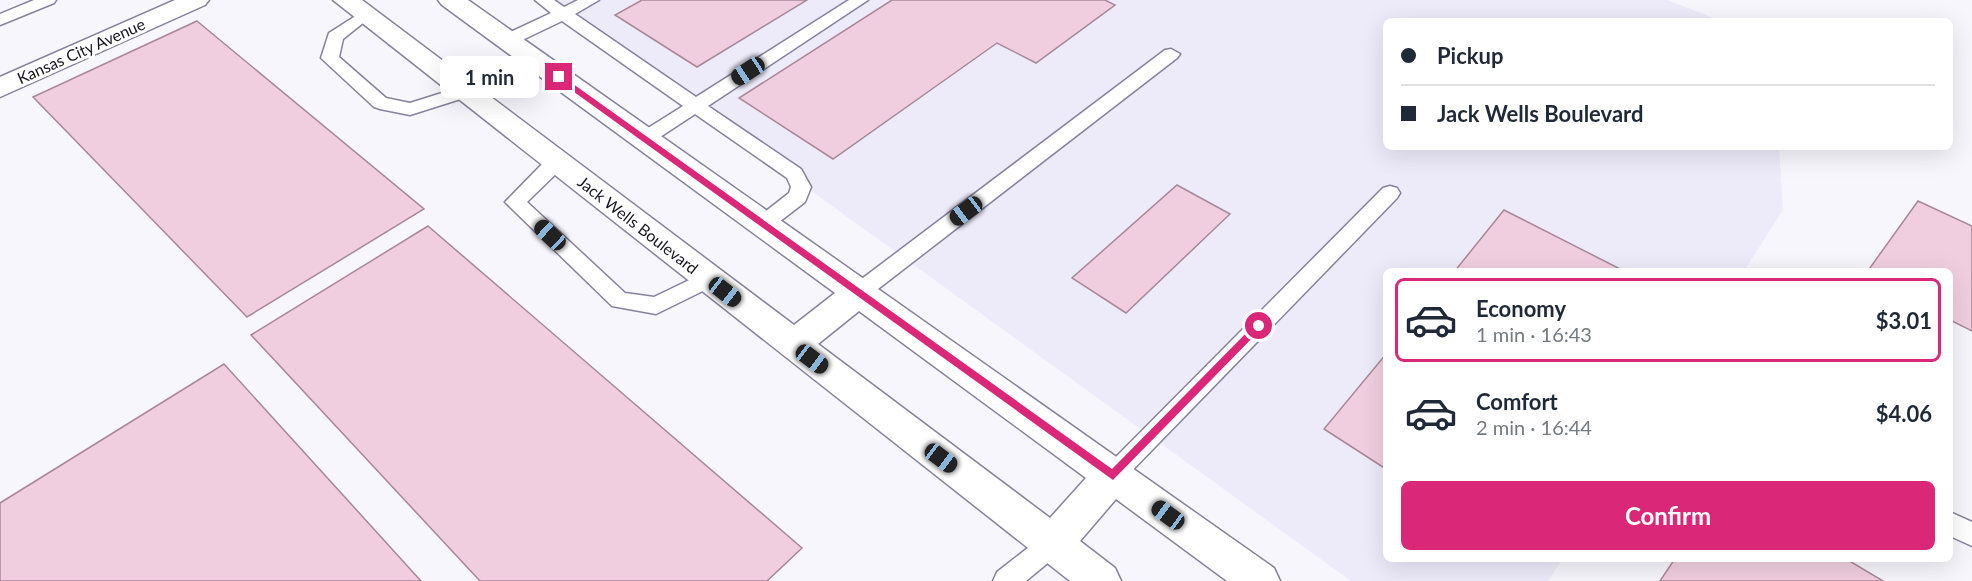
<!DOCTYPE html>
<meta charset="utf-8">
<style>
:root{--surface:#fff;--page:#f6f6f7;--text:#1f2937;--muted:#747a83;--line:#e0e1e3;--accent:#db2777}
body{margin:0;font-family:Lato,sans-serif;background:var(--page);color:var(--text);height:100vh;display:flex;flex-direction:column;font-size:22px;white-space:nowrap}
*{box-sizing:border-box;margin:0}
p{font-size:20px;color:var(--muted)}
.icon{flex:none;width:33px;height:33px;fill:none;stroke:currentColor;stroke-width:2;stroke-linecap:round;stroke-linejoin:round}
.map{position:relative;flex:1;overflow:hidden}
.side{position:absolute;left:1383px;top:268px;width:570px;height:294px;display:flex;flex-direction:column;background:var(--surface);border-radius:9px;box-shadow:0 6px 24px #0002}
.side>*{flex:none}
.hud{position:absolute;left:1383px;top:18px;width:570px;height:132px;border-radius:9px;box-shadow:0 6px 24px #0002;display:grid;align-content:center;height:132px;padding:0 18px;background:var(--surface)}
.end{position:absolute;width:27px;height:27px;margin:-14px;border:8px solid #db2777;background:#fff;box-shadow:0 0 0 3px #fff}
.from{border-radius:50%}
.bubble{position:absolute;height:42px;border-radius:9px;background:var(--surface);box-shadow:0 6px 24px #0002;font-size:20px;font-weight:700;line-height:42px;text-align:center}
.car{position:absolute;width:18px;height:36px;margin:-18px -9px;border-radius:8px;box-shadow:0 0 4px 2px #0007;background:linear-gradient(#222 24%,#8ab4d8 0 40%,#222 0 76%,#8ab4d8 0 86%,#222 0)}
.hud b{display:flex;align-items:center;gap:21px;height:57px;font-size:22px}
.hud b+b{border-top:2px solid var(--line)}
.hud i{width:15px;height:15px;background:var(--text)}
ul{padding:10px 0 0;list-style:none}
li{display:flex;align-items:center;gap:18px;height:84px;margin:0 12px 9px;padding:0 6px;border:3px solid transparent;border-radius:9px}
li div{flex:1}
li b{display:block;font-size:22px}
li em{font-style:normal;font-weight:700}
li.active{border-color:var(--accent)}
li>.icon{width:54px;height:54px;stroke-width:1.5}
.cta{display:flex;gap:12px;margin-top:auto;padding:12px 18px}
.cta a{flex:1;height:69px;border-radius:9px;background:var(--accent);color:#fff;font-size:24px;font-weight:700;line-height:69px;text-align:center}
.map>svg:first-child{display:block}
.built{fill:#edeafa}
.building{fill:#f1cedf;stroke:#a88898;stroke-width:1.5}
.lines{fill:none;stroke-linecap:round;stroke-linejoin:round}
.service-casing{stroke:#88819e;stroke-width:3}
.minor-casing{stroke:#88819e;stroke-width:3}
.tertiary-casing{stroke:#88819e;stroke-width:3}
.service{fill:#fff;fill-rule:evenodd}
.minor{fill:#fff;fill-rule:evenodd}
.tertiary{fill:#fff;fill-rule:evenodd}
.route{fill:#db2777}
.labels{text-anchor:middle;stroke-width:6;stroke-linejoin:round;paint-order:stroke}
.street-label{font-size:16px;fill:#181520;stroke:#fff}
</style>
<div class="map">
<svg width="1972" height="581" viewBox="0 0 1972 581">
<rect width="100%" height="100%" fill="#f7f6fc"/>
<path class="built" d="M547,0H1667L1722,21H1386V147H1779L1783,210L1744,271L1386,272V560H1562L1548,581H1351Z"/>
<path class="building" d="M642,0H807L697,67L615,15Z
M892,0H1105L1115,5L1036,63L997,43L833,159L739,98Z
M197,21L424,209L247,317L33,97Z
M1177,185L1230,214L1126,313L1072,278Z
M1918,201L1972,226V331L1950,320V272H1867Z
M1504,210L1626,272H1454Z
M428,226L802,548L767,581H480L251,335Z
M1386,354V469L1324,429Z
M224,364L421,581H0V503Z
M1674,560H1848L1883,581H1660Z"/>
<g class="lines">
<defs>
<path id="service" d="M34,0H56L54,3L0,25V14Z
M535,0H554L564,7L578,0H599L575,14L696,97L849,0H868L708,106L801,169L811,187L805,202L770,229L763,231L756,229L753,224L756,219L789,193L791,187L787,178L695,114L651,143H637L635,139L637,135L683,106L562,21L514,44H502L500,40L502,36L551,13Z
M365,10L373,15L343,39L339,57L386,98L410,103L464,86L470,88L473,92L470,96L410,115L380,109L374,107L321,58L329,33Z
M1171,49L1180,54L1177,58L865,299L858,301L851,299L847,293L851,287L1165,50Z
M556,155L563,157L565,162L563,167L527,202L625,293L654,297L708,271L715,273L718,279L715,285L656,314L612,306L505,202L549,157Z
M1390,186L1397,188L1400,193L1397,198L1121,482L1113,486L1105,482L1101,475L1105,468L1383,188Z
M1950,512L1972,522V546L1950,536Z
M1052,532L1061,536L1065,544L1061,552L1026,581H993L997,572L1043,536Z"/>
<path id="minor" d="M175,0H209L205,5L0,97V77Z"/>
<path id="tertiary" d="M333,0H362L794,325L835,293L442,5L438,0H468L1274,568L1280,581H1227L1116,499L1080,541L1115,568L1121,581H1070ZM859,311L1086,478L1050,518L818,344Z"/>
</defs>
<use href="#service" class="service-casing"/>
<use href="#minor" class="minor-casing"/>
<use href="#tertiary" class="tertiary-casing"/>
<use href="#service" class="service"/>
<use href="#minor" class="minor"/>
<use href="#tertiary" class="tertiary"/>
</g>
<path class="route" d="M556,76H562L1112,469L1256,323L1259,322L1264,326L1113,480L556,79Z"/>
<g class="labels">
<g class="street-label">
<text transform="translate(81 51) rotate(-24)" y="6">Kansas City Avenue</text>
<text transform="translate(638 225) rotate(38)" y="6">Jack Wells Boulevard</text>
</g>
</g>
</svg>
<i class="end from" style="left:1259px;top:326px"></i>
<i class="end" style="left:559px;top:77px"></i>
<div class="bubble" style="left:440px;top:56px;width:99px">1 min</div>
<i class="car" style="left:748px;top:71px;rotate:237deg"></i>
<i class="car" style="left:966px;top:211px;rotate:233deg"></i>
<i class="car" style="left:550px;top:235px;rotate:313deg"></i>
<i class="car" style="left:725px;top:292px;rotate:128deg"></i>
<i class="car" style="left:812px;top:359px;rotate:127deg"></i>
<i class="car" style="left:941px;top:458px;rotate:127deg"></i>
<i class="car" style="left:1168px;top:515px;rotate:306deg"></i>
<div class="hud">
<b><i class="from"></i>Pickup</b>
<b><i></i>Jack Wells Boulevard</b>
</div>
<section class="side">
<ul>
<li class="active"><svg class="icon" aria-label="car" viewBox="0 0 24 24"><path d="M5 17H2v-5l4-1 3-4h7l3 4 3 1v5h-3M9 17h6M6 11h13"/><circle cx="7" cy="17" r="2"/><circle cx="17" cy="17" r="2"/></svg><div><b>Economy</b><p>1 min · 16:43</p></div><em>$3.01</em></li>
<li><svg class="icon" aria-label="car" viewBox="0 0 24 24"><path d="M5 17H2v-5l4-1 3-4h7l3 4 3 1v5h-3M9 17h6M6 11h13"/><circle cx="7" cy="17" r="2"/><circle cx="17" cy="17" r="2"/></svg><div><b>Comfort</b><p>2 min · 16:44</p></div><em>$4.06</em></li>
</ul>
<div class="cta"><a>Confirm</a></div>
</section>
</div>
